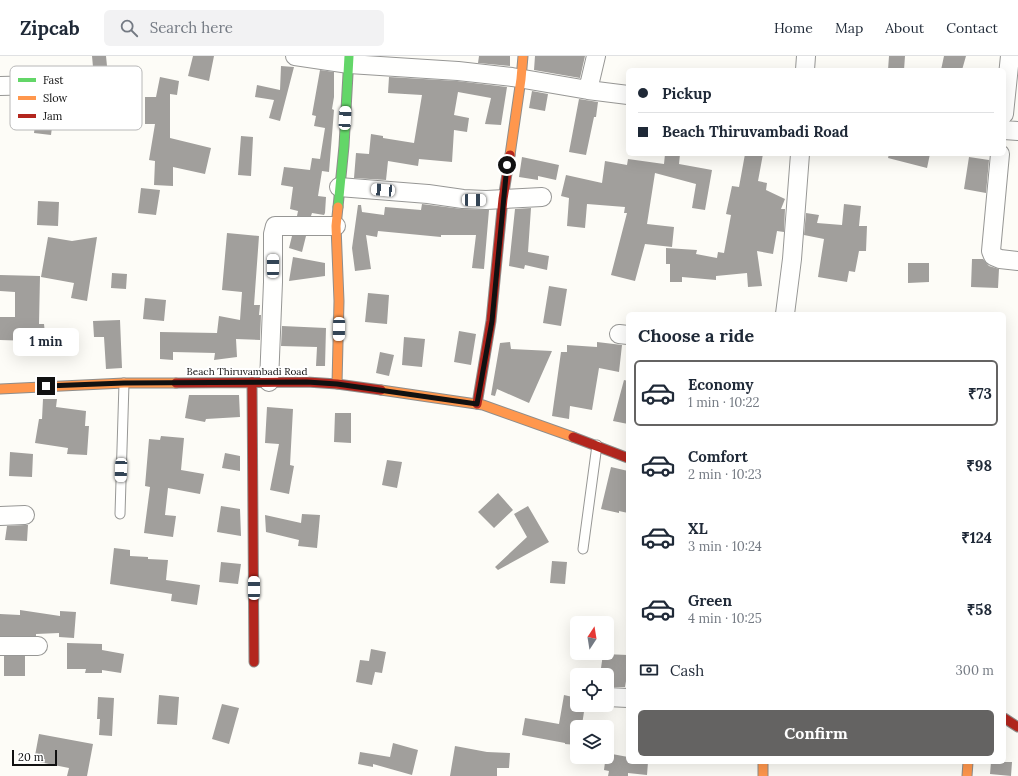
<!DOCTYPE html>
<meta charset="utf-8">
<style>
:root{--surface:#fff;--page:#f2f2f3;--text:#1f2937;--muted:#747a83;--line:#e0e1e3;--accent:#646362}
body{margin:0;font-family:Lora,serif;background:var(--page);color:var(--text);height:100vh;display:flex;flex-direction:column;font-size:15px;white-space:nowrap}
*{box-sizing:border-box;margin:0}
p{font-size:13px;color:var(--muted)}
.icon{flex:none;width:22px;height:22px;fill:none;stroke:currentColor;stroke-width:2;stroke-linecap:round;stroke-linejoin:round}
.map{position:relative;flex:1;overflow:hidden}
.sheet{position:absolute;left:626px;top:256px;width:380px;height:452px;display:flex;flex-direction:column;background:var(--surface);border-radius:6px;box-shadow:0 4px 16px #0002}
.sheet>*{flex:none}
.top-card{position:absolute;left:626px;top:12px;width:380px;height:88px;border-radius:6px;box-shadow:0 4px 16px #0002;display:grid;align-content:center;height:88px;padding:0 12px;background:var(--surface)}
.needle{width:26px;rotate:12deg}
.tools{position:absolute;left:570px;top:560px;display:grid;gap:8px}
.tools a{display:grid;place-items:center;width:44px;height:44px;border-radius:6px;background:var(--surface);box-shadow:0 4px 16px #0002;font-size:20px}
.scale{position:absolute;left:12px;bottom:10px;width:45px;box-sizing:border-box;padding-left:4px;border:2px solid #111;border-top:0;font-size:11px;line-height:14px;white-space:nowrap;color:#111;-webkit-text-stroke:3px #fff;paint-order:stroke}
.end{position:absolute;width:18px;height:18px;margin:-9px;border:5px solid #111;background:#fff;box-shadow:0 0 0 2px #fff}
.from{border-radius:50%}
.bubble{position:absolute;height:28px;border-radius:6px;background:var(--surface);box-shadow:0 4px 16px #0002;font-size:13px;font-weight:800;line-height:28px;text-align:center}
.car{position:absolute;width:12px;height:24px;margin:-12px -6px;border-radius:5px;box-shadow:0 0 3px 1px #0007;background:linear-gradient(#fff 24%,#345 0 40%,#fff 0 76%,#345 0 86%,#fff 0)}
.top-card b{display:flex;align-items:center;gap:14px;height:38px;font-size:15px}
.top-card b+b{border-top:1px solid var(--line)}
.top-card i{width:10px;height:10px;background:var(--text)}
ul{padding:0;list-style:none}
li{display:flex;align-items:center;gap:12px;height:66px;margin:0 8px 6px;padding:0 4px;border:2px solid transparent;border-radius:6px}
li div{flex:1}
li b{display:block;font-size:15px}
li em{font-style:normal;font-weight:800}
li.current{border-color:var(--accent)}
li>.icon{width:36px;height:36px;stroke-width:1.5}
h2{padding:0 12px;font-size:18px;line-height:48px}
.pay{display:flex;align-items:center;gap:10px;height:44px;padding:0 12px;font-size:15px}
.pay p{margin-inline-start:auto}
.cta{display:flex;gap:8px;margin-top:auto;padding:8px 12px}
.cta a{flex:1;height:46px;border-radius:6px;background:var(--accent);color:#fff;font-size:16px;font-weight:800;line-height:46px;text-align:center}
header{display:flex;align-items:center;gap:24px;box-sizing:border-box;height:56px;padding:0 20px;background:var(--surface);border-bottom:1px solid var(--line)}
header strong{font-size:19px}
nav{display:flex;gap:22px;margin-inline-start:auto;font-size:14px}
.search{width:280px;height:36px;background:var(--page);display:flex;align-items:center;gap:10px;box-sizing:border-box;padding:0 14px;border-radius:6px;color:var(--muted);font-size:15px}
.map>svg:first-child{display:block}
.building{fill:#a19f9c}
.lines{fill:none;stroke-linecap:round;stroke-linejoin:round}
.lane-casing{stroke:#979795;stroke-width:11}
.street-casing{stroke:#979795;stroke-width:20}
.fast-casing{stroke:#8e8d8b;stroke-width:11}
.slow-casing{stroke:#8e8d8b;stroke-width:11}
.jam-casing{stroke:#8e8d8b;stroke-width:11}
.lane{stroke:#fffffe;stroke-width:9}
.street{stroke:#fffffe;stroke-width:18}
.fast{stroke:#63d668;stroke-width:9}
.slow{stroke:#ff974d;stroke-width:9}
.jam{stroke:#b3261e;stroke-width:9}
.route{stroke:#111;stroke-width:5}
.labels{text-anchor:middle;stroke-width:4;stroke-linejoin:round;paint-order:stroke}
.street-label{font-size:10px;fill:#111;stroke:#fff}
.key{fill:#fff;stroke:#b8b8b8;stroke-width:1}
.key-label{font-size:11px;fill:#111}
</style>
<header>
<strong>Zipcab</strong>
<div class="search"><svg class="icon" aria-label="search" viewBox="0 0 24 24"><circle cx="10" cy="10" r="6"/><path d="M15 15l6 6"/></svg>Search here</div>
<nav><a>Home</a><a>Map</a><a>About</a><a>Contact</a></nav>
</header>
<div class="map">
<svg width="1018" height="720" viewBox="0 0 1018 720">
<rect width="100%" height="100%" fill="#fdfcf7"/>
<path class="building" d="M92,0H106L108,20L94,22Z
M193,0H214L209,25L188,20Z
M479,0H510V10L478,7Z
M535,0H585L580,22L534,14Z
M889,0H905L904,14H888Z
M944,0H966L962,14H941Z
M281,10L294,11L280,65L269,62L274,44L255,41L257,29L280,34Z
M320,14L334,16V41L332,53L334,54L329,116L322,115L318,140L326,141L325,157L324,159L312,157L311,160H297L298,155L290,153L293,131L281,129L284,111L310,114L312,102L320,103L325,72L314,70L316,60L312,59Z
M160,21L179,25L177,39L170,38V82L211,92L205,118L173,111V130L154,129L155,105L149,104L155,68H145V41H156Z
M389,21L457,25L507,31L501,69L485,68L491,42L458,36L454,59L469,62L467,76L454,74L452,106L419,103L418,110L388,105L386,124L354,122L356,97L369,98L371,78L383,80V82L414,87L422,39L388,37Z
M532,35L548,38L545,55L529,52Z
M579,43L598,46L596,61H594L586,99L569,96Z
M38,46L55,48L51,79L34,77Z
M241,80L253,81L251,120L238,119Z
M665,98H680L679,108L712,114L705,154L692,152L696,128L655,117L647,168L674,171L672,191L645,188L635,225L611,219L627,157H624L625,151L587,148L585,172L567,170L569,142L561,140L566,119L602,127L605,105L627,109L628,103L664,108Z
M745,98H763L758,125L767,127L766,134L785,143L781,153H785L784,176L777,175L773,198L757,195L762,230L748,231L747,217L716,220V224L682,221V226H670V208H666V192L697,194L696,198L717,202L718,196L724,197L731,159L726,158L732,130L739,131Z
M889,98H930L927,112L888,102Z
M522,101L559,109L556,124L538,120V124L519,121Z
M969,101L989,104L986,137L964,133Z
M141,132L160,134L156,159L138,157Z
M38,145L59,146L58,170L37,169Z
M422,148L462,153L489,154L484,213L472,212L476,179H441V181L378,175L377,181L366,179L371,213L355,215L352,192L358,149H361L362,156L384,159L385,151L421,154Z
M844,148L861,150L859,170H867L866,195H859L855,216L849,215L847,226L818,221L824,183L804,179L806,157L819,159L817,167L842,169Z
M531,152L528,196L549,200L547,214L525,209L524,213L509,210L515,153Z
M227,177L259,180L254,249H260L259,259H261L260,284L236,283L237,301L214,304L215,297L173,296V304L160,303V276L217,277L219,260L240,264L242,236L222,234Z
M292,180H306L302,196L289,192Z
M48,181L72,185L97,181L87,245L71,242L74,227L41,221Z
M293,201L325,207V220L289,225Z
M972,203H983L989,210L999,213L998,232L971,231Z
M908,207H929V226L908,227Z
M112,217L127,218L126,233L111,232Z
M0,219L40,220L39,268H44L47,297L34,298L33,285L0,284V261H15V236L0,235Z
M549,230L567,233L561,270L543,267Z
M368,237L389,239L387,268L365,266Z
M145,242L166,244L164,265L143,263Z
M120,264L122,312L106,313L104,281H94L93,265Z
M282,270L326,272L325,310H316L317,291L281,290Z
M459,275L476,278L471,309L454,306Z
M404,281L425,283L422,311L402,309Z
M510,286L511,293L552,295L529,347L497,333L495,340L491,339L500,287Z
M597,286L622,289L619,316L599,312L592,354L570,350L569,363L552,360L561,296H567V289L597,291Z
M380,296L394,299L389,320L376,317Z
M624,324L628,325V368L613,365Z
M189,339H239L240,361L206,363L205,366L185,362Z
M43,343H57L56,351L86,355L85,370H89L87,399L67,398L68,392L35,387L39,363H42Z
M267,351L293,353L290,409L294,410L289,438L270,434L279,388L265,387Z
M335,357H351V387L334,386Z
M161,380L184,382L181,414L204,418L200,438L168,432L165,459L176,460L173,481L144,477L150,431L145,430L149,383L160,384Z
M10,396L33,398L32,421L9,420Z
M225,397L240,400V415L222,412Z
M387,404L402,406L397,432L382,429Z
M611,411L628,415V457L619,455V457L601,453Z
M498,437L513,454L494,472L478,456Z
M221,450L240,453L241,480L217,476Z
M528,450L549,486L498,514L495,511L527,481L514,458Z
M302,458L320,459L317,492L298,490L299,484L266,476L265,459L301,467Z
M25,469H28L27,485L5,484L7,470Z
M114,492L130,494V500L148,501V503L168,504L166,524L200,529L197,549L171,545L172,538L110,528Z
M552,505L567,506L565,528L550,527Z
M221,506L241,508L238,528L219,526Z
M20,554L60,560V555L76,556L74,582L59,581V577L36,578V580H0V558L20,559Z
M67,587L102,588V594L124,598L121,617L102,614V617H85L86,613H67Z
M371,593L386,596L382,617L375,616L372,629L356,626L360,604L369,605Z
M603,598L628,599V613L625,631H607V619H600Z
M4,600H25V620H4Z
M159,639L179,641L177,669L157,668Z
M564,639L577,642V649H585L582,669L577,668V689L565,688V687L522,679L525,662L559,668Z
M98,641L114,642L112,680L99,679L100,663H97Z
M222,648L239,652L229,688L212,683Z
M39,678L93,688L87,720H67L69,712L34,705Z
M393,687L418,694L412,719L373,708V711L358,708L360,696L390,701Z
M455,690L487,696L510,697L509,712H497V720H450Z
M612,698L628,701V706H648L647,719L628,717V720H608L609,715L604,714L605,706H610Z
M991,706H1012L1011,720L990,718Z"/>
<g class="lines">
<defs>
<path id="lane" d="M120,458L124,327
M583,493L597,389"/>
<path id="street" d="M295,0L349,8L458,15L512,21L588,34L628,39
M805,14L806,0
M0,30L85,28
M588,34L596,0
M1004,58L1010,0
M1004,74L1018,75
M1000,98L991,195L993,200L1000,203L1018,205
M339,131L428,138L463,143L486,144L542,141
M785,258L792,203L800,98
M619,278L628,279
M269,326L273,226V178L275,170H336
M0,460L25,459
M0,590H38
M607,641L628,642"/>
<path id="fast" d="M338,151L344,90L349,0"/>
<path id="slow" d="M510,99L521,23L523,0
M337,328L339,245L336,170L338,151
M0,333L124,327H176
M381,334L483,349L573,381
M763,706V720
M967,720L968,706"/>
<path id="jam" d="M252,326L254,606
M176,327L307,326L337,328L381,334
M477,348L491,265L503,143L510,99
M573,381L628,402
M1004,662L1018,671"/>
</defs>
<use href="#lane" class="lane-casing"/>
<use href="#street" class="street-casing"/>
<use href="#fast" class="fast-casing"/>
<use href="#slow" class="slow-casing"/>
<use href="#jam" class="jam-casing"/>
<use href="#lane" class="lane"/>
<use href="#street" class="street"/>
<use href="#fast" class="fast"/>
<use href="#slow" class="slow"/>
<use href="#jam" class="jam"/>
</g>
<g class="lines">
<path class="route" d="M46,330L124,327L307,326L337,328L477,348L492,265L507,109"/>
</g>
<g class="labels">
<g class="street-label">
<text x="247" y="319">Beach Thiruvambadi Road</text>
</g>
</g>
<rect x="10" y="10" width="132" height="64" rx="6" class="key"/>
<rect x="18" y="22" width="18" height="4" fill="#63d668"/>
<rect x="18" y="40" width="18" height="4" fill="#ff974d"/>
<rect x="18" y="58" width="18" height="4" fill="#b3261e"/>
<g class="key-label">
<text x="43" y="28">Fast</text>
<text x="43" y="46">Slow</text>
<text x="43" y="64">Jam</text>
</g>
</svg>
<div class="tools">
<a><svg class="needle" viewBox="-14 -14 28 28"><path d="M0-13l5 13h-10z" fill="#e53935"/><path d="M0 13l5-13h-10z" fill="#747a83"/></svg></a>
<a><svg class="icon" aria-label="locate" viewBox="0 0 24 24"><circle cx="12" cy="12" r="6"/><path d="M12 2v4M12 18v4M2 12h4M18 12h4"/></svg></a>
<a><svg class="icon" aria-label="layers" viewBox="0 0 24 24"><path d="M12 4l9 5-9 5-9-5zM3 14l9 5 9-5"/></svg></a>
</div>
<div class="scale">20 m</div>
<i class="end from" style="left:507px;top:109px"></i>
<i class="end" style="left:46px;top:330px"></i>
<div class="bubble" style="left:13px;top:272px;width:66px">1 min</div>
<i class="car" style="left:345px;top:62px;rotate:3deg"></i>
<i class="car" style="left:383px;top:134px;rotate:275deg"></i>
<i class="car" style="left:474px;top:144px;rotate:91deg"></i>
<i class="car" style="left:273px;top:210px;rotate:0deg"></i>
<i class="car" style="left:339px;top:273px;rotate:181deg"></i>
<i class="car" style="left:121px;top:414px;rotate:182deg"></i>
<i class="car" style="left:254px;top:532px;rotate:0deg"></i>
<div class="top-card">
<b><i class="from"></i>Pickup</b>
<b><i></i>Beach Thiruvambadi Road</b>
</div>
<section class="sheet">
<h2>Choose a ride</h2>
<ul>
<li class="current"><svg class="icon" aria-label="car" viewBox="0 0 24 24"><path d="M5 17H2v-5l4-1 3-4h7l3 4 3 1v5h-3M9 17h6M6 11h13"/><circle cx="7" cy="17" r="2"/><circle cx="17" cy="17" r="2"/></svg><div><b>Economy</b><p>1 min · 10:22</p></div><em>₹73</em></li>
<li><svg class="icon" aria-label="car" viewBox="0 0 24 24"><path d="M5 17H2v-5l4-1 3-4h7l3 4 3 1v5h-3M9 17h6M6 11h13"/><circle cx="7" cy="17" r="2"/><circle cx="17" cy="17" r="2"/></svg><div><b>Comfort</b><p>2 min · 10:23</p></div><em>₹98</em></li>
<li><svg class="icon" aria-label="car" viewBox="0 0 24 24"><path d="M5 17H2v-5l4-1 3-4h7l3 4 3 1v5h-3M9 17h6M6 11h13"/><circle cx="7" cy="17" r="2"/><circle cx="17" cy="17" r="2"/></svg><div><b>XL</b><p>3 min · 10:24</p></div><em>₹124</em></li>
<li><svg class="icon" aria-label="car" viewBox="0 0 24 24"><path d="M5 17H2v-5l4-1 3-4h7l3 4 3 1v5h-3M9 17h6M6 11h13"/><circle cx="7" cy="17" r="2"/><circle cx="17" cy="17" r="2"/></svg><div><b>Green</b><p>4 min · 10:25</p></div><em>₹58</em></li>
</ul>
<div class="pay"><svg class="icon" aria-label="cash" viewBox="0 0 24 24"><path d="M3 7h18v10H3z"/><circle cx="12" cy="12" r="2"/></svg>Cash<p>300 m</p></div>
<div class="cta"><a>Confirm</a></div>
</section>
</div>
